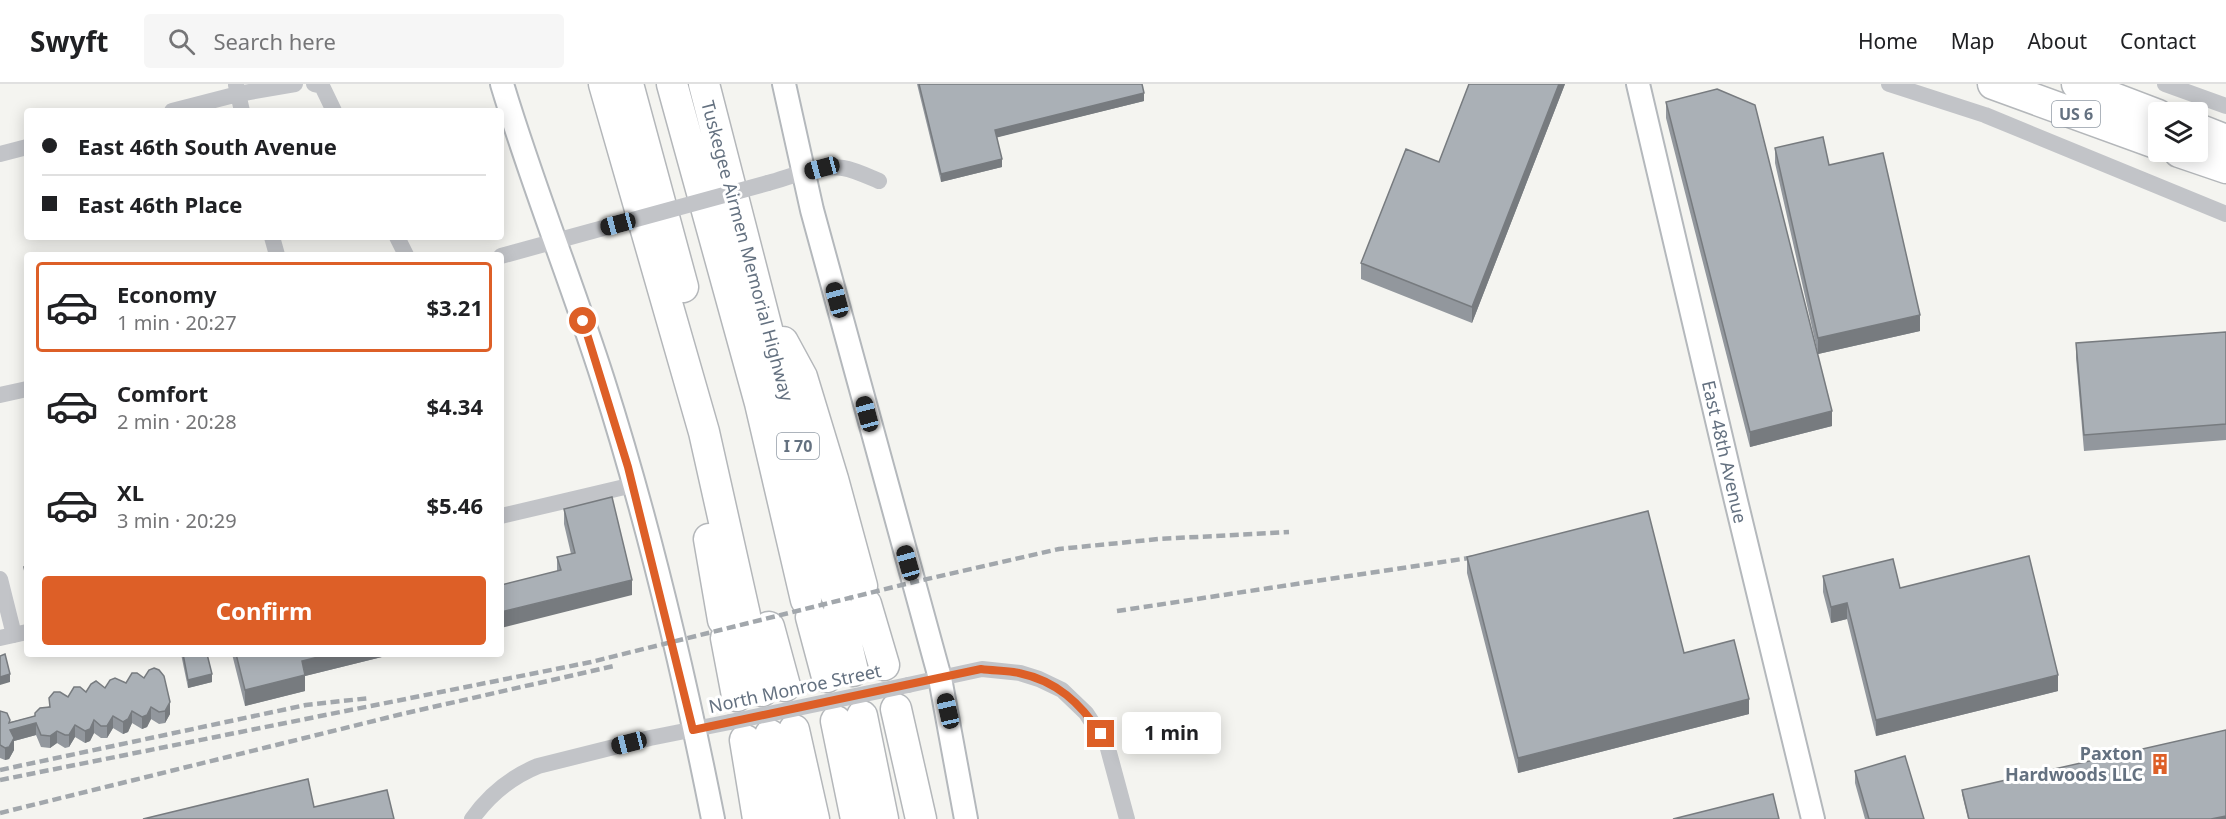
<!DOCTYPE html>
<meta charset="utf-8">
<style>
:root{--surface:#fff;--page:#f6f6f6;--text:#202124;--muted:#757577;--line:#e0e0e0;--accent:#dd5f27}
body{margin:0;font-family:"Noto Sans",sans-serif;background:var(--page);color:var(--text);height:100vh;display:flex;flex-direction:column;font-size:22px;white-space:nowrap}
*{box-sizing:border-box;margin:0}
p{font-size:20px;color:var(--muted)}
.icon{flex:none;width:33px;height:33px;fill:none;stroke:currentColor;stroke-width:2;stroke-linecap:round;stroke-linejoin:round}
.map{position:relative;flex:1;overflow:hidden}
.panel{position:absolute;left:24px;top:168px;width:480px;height:405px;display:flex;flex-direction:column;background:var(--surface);border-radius:6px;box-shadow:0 3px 15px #0003}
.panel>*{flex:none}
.banner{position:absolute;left:24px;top:24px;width:480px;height:132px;border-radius:6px;box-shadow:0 3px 15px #0003;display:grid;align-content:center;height:132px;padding:0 18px;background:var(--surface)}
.fabs{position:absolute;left:2148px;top:18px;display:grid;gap:12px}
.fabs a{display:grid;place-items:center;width:60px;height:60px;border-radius:6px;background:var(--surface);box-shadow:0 3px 15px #0003;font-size:30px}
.end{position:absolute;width:27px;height:27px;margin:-14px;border:8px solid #dd5f27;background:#fff;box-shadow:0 0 0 3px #fff}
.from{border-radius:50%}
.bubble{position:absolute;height:42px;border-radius:6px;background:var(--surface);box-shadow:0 3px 15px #0003;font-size:20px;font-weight:700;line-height:42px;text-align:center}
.car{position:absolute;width:18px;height:36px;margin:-18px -9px;border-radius:8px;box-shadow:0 0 4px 2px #0007;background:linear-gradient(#222 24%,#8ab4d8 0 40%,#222 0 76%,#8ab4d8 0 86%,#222 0)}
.banner b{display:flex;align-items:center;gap:21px;height:57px;font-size:22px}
.banner b+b{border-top:2px solid var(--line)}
.banner i{width:15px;height:15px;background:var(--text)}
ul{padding:10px 0 0;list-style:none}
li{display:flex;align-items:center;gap:18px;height:90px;margin:0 12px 9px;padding:0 6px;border:3px solid transparent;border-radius:6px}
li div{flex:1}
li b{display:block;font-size:22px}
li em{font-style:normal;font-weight:700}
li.on{border-color:var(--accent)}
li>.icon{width:54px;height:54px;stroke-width:1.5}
.action{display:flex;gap:12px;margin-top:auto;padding:12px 18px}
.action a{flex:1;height:69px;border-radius:6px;background:var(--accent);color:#fff;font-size:24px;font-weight:700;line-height:69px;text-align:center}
header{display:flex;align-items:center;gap:36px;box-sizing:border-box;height:84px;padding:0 30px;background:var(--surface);border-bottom:2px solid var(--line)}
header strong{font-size:28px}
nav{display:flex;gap:33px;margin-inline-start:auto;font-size:21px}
.search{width:420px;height:54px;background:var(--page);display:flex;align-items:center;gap:15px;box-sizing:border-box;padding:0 21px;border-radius:6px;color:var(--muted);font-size:22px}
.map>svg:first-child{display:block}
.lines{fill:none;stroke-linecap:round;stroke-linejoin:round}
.secondary-casing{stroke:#b4b8bc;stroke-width:26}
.highway-casing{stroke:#b4b7ba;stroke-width:33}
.street{stroke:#c2c4c8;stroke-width:16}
.secondary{stroke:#fff;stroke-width:22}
.highway{stroke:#fff;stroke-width:30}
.rail{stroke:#a2a7ac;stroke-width:4.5;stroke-dasharray:9 4.5;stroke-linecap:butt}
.street-bridge{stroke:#c2c4c8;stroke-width:16}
.wall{fill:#92979d}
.shaded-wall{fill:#777b7f}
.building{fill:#aab0b6;stroke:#777b7f;stroke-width:1.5}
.route{stroke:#dd5f27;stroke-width:8}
.labels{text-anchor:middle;stroke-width:6;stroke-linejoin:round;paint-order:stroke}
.shield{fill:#fff;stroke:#929ca6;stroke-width:1.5}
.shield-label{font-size:16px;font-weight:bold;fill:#647180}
.street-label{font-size:18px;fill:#647180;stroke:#fff}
.poi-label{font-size:18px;font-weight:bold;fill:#647180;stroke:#fff;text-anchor:end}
</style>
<header>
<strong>Swyft</strong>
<div class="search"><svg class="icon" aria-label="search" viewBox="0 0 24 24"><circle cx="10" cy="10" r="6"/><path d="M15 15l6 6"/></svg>Search here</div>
<nav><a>Home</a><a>Map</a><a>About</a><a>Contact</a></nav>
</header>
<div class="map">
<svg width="2226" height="735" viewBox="0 0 2226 735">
<rect width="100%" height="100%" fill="#f4f4f0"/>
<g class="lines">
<defs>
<path id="secondary" d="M502,0C532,100 571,196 603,296C648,437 684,589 713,735
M784,0L812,126L940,594L966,735
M1638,0L1736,417L1813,735"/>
<path id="highway" d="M604,0L704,348L745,531
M628,0L683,203
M672,0L760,319L806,516
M704,0L835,509
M1993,0L2158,60
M2077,0L2158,31
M2198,45L2226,56
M2179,68L2226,84
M783,258L802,293L833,395L862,502
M709,455L723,536
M866,520L884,581
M839,526L853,587
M811,533L827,593
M769,543L785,602
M749,548L762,607
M726,554L737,612
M896,625L921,735
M862,632L883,735
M836,637L856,735
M794,646L814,735
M770,651L788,735
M745,656L758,735"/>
</defs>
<use href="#secondary" class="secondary-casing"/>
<use href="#highway" class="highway-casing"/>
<path class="street" d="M314,0L322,2L334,27
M1889,0L1985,31L2226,130
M2165,0L2226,22
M236,1L242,27
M172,27L238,10L295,0
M0,70L27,63
M768,99C791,93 818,80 843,84C855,86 867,92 879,97
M272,153L277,171
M397,153L406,171
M501,172L618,140
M0,311L27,305
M501,432L633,401
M0,495L14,551
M0,554L27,548
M908,601L982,585L1020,589L1039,595L1062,606L1086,629L1107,661L1127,735
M472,735C489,711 511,693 538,682L650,654L730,638"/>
<use href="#secondary" class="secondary"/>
<use href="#highway" class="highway"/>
<path class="rail" d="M1117,527L1482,472
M0,686L306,621L370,614
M0,696L591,578L914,498L1059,465L1159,455L1289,448
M0,729L402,630L614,582"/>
<path class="street-bridge" d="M618,140L768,99
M730,638L908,601"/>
</g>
<path class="wall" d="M917,0H1142L1144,17L997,53L1002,83L941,98Z
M1469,0H1565L1472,239L1361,195V179L1439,78Z
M1666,18L1832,342L1750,363L1666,34Z
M1775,64L1829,81L1920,247L1818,270L1775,79Z
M2226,248V356L2084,367L2076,274V259Z
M564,425L632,511L557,487V473L571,470L564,440Z
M1467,473L1684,569L1749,630L1518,689L1467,489Z
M24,483H27V505L24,491Z
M1823,492L1900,504L2058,607L1876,652L1847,535L1831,539L1823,508Z
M181,570H207L212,598L188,604Z
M232,570H394L305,592V607L245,622Z
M110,596L170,630L165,639L159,640L151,635L147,643L142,645L132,639L128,648L123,650L113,644L107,654H101L94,649L90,657L85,659L75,653L69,663L65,664L57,659L50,664L41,663L36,651L14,657V666L9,675L5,676L0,674V627L10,638L35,632V629L68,613L86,608L105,604Z
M1855,687L1924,735H1865L1855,699Z
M1962,706L2226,735H1968L1962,710Z"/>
<path class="shaded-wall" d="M1559,0H1565L1472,239V223Z
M1144,9V17L995,54V46Z
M1002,75V83L941,98V90Z
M1920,231V247L1818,270V254Z
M1832,327V342L1750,363V348Z
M632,496V511L501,544V528Z
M1847,519V535L1831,539V523Z
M330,570H394L305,592V607L245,622V606L302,577Z
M10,590V598L0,601V593Z
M212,590V598L188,604V596Z
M2058,591V607L1876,652V636Z
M1749,615V630L1518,689V674Z
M170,618V630L165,639V627Z
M151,623V635L147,643L142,645V633Z
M132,627V639L128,648L123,650V638Z
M113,632V644L107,654V642Z
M94,636V649L90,657L85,659V647Z
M36,639V651L14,657V666L9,675L5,676V664L10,646Z
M75,641V653L69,663V651Z
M57,647V659L50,664V652Z
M2226,732V735H2211Z"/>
<path class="building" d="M919,0H1142L1144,9L995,46L1002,75L941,90Z
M1469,0H1559L1472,223L1361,179L1406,65L1439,78Z
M1717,5L1755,21L1832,327L1750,348L1666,18Z
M1823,53L1829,81L1883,69L1920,231L1818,254L1775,64Z
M2226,248V340L2084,351L2076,259Z
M612,413L632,496L501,528V501L561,486L557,473L575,469L564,425Z
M1648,427L1684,569L1734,556L1749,615L1518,674L1467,473Z
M2029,472L2058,591L1876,636L1847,519L1831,523L1823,492L1893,475L1900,504Z
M24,483H27V497Z
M5,570L10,590L0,593V572Z
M183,570H207L212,590L188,596Z
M236,570H330L302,577L305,591L245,606Z
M154,584L159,586L164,592L170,618L165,627L159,628L151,623L147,631L142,633L132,627L128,635L123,638L113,632L107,642H101L94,636L90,645L85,647L75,641L69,651H65L57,647L50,652L41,651L36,639L10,646L14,654L9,663L5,664L0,661V627L7,629L10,636L9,639L35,632V629L40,624L50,623L49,614L54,608H60L68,613L74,603H80L86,608L91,600L96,597L105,604L110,596L115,594L126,599L132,589H137L144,594L149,586Z
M2226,646V732L2211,735H1969L1962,706Z
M1905,672L1924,735H1869L1855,687Z
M308,695L314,723L387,706L394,735H143Z
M1773,710L1779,735H1673Z"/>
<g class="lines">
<path class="route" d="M583,237L628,383L693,646L981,585C994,587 1007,586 1019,589C1057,597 1080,619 1101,650"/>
</g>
<defs>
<symbol id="building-bare" viewBox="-9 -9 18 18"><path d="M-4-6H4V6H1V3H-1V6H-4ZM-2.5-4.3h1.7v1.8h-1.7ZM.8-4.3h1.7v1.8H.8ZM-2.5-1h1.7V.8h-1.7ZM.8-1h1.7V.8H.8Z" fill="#dd5f27" stroke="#fff" stroke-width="2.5" paint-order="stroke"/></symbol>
</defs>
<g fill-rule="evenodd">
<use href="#building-bare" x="2145" y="665" width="30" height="30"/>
</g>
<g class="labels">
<g class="shield">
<rect x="2052" y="17" width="48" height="26" rx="4.5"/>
<rect x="777" y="349" width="42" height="26" rx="4.5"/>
</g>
<g class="shield-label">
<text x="2076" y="36">US 6</text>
<text x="798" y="368">I 70</text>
</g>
<g class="street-label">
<text transform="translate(747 167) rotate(75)" y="6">Tuskegee Airmen Memorial Highway</text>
<text transform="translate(1724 368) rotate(77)" y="6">East 48th Avenue</text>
<text transform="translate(795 605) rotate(-12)" y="6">North Monroe Street</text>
</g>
<g class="poi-label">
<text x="2143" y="676">Paxton<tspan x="2143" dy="21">Hardwoods LLC</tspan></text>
</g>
</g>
</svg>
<div class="fabs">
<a><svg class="icon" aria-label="layers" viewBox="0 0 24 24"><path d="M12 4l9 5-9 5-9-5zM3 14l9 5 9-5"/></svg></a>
</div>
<i class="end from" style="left:583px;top:237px"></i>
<i class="end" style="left:1101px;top:650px"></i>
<div class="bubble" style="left:1122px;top:628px;width:99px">1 min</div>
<i class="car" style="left:822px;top:84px;rotate:255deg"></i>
<i class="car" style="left:618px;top:140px;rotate:255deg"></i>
<i class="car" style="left:837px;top:216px;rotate:345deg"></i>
<i class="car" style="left:867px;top:330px;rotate:345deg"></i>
<i class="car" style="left:908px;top:479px;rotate:344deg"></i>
<i class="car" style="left:948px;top:627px;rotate:347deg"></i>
<i class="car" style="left:629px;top:659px;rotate:256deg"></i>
<div class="banner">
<b><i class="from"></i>East 46th South Avenue</b>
<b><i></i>East 46th Place</b>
</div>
<section class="panel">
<ul>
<li class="on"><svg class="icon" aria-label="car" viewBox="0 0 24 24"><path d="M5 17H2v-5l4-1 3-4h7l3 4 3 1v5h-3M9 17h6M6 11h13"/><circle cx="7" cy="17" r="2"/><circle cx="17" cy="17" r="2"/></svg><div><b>Economy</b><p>1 min · 20:27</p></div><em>$3.21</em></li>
<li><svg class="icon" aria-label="car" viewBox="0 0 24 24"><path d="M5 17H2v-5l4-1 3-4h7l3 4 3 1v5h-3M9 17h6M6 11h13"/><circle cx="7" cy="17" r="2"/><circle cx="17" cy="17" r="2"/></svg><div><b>Comfort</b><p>2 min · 20:28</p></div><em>$4.34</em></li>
<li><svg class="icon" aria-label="car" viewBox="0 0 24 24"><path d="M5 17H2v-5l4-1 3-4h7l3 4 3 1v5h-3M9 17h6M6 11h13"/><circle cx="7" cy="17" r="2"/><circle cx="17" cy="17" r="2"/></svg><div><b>XL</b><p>3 min · 20:29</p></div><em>$5.46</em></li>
</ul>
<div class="action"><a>Confirm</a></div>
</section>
</div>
